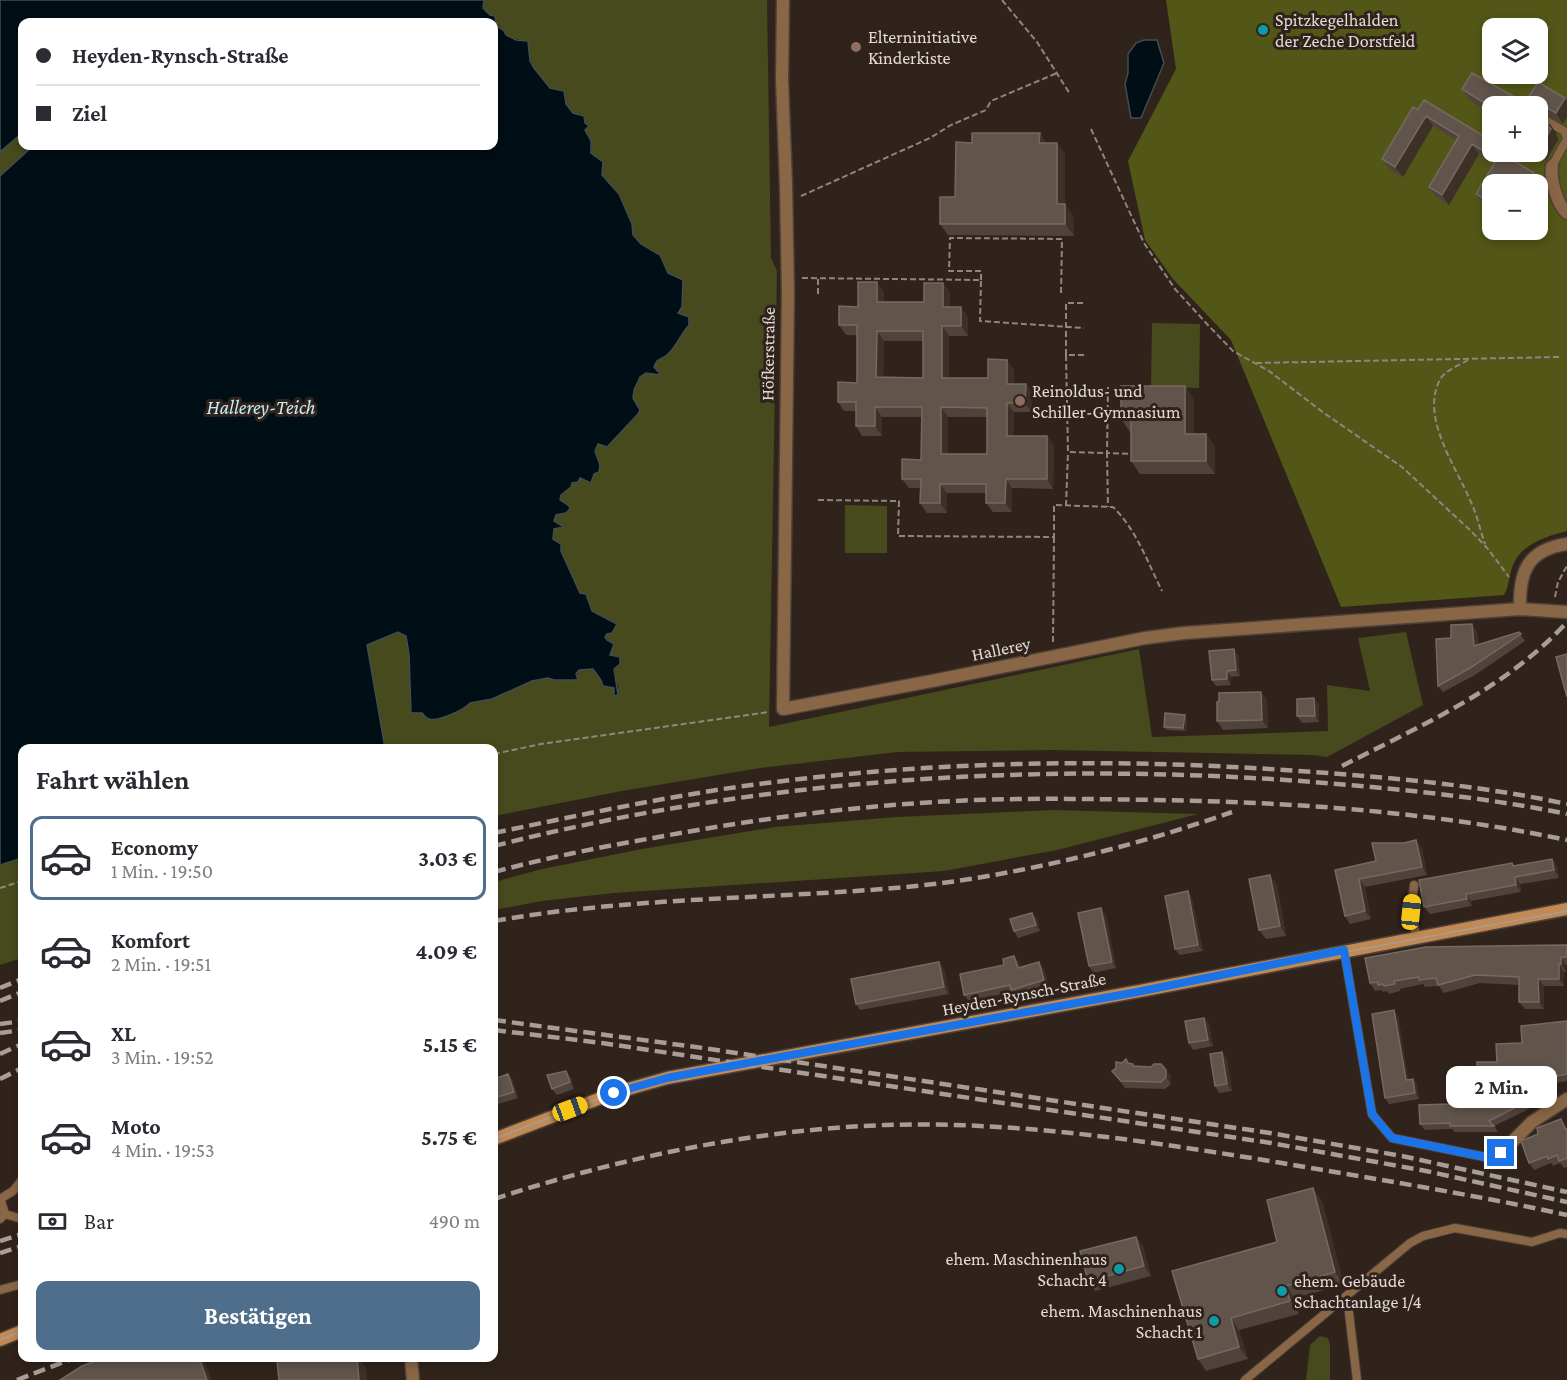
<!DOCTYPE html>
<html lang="de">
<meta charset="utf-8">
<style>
:root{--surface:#fff;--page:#f2f2f3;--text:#2b2b33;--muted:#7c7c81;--line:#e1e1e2;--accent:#4f6e8c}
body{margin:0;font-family:"Crimson Pro",serif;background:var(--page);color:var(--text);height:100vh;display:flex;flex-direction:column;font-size:22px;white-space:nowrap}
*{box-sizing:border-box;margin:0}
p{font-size:20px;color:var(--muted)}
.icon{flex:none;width:33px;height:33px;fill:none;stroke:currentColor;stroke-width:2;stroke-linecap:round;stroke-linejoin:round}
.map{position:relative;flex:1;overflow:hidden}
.sheet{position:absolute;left:18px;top:744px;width:480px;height:618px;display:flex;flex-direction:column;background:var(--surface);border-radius:12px;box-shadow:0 3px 9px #0003}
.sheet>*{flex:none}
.guide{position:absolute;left:18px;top:18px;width:480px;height:132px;border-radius:12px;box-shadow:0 3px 9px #0003;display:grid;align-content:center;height:132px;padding:0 18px;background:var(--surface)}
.fabs{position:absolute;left:1482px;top:18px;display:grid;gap:12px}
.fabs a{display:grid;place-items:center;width:66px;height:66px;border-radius:12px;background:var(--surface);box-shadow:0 3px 9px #0003;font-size:30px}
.end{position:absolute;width:27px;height:27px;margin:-14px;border:8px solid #1a73e8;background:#fff;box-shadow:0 0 0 3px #fff}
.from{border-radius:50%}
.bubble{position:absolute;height:42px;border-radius:12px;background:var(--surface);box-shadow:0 3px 9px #0003;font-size:20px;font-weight:700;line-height:42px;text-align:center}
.car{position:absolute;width:18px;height:36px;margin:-18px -9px;border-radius:8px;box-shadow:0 0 4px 2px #0007;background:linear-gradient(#f5c518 24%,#345 0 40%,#f5c518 0 76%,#345 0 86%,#f5c518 0)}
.guide b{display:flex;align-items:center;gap:21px;height:57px;font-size:22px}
.guide b+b{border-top:2px solid var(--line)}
.guide i{width:15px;height:15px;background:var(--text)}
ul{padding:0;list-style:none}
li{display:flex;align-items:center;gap:18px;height:84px;margin:0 12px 9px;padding:0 6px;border:3px solid transparent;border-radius:12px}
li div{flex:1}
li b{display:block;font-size:22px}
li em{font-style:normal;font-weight:700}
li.active{border-color:var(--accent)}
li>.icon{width:54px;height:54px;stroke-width:1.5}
h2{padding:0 18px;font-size:27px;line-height:72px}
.pay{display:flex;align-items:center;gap:15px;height:66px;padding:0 18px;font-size:22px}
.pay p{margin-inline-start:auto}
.action{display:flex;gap:12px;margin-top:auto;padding:12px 18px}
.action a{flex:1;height:69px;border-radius:12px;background:var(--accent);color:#fff;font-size:24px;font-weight:700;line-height:69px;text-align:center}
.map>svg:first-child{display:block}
.green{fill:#464a1c}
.forest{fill:#525617;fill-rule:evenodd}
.water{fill:#000e15;stroke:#444c4f;stroke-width:1.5}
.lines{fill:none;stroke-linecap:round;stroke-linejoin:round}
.service-casing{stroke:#4d4039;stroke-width:10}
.minor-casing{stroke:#4d4039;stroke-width:15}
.secondary-casing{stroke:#4d4039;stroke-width:15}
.path{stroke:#90857f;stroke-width:2;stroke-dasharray:6 3;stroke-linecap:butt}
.service{stroke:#896645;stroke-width:8}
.minor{stroke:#896645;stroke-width:12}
.secondary{stroke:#c18954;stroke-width:12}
.tram{stroke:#a89d97;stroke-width:1.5}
.rail{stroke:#a89d97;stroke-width:4.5;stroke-dasharray:12 6;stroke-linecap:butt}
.wall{fill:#50433b;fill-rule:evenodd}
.shaded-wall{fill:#3d3027}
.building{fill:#60544b;stroke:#756961;stroke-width:1.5;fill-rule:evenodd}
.route{stroke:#1a73e8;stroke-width:8}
.culture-dot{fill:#0f9aa8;stroke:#30231b;stroke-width:2}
.education-dot{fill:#8d6e63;stroke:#30231b;stroke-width:2}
.labels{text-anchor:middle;stroke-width:6;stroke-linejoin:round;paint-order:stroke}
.poi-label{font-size:18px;fill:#e4dbd6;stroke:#30231b;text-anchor:start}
.street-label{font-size:18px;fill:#e4dbd6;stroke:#30231b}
.water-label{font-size:20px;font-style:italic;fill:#c3ebf8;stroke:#30231b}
</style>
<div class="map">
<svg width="1567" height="1380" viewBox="0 0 1567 1380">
<rect width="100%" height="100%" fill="#30231b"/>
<path class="green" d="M484,0H767L771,258L777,271L769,727L1139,649L1152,737L1328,731L1327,685L1370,691L1358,638L1406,632L1423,705L1327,757L1312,755L1053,750L897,752L760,768L622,791L494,816V748H385L367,645L399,632L406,636L422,713L427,719C441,719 460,714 470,703L492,699L532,681L548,678L577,677L578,670L593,669L601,680L614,688V696L619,687L616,681L615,667L610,652L614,644L605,637L607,634L613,632L614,623L592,611L586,594L580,593L561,550L562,545L552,539L553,531L559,523L554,521L556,515L566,513L569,506L560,500L561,495L571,487L572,483L578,482L580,478L588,480L590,484L594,474L599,472L595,451L598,443H602L640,411L633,398L634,390L640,377L646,373L660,375L654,367C657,357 662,360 668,354C676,347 681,334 689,325L683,314L678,313L682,280L668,273L660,255L641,244L633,235L632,224L619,194L602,175V165L591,153L592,145L585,134L584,117L580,114H574L566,104L564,91L550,88C535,70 529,65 528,41L508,37L504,31L496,25L495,17L490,15L483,8Z
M22,133V146H33L0,176V152Z
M1152,323L1200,324L1199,388L1151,387Z
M845,505L887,506V553H845Z
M1053,810L1198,814L1057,850L944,871L614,893L542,901L494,910V882L542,869L642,849L775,827L897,817Z
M22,858V958L0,965V865Z
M1320,1336L1328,1338L1330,1345V1380H1306L1310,1345Z"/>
<path class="forest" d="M1166,0H1567V531C1548,536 1523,543 1514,563C1509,573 1510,584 1504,595L1341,607L1231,340L1173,279L1145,240L1128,161L1176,69ZM1492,28H1538V74H1492ZM1492,106H1538V152H1492ZM1492,184H1538V230H1492Z"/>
<path class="water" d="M0,0H484L483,8L490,15L495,16L496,25L504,31L506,35L516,40L528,41L530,61L534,68L550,88L564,91L566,104L573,113L584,116L585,123L589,126L585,130L591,141V153L603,162L602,175L619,194L632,224L633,235L641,244L660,255L668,273L683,280L682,307L678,313L689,317V325C681,334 676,347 668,354C662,360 657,357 654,367L661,375L646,373L640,377L634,390L633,398L640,410L638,414L607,447L598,444L595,451L600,465L599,472L594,474L591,483L580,478L578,482L572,483L571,487L561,495L560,500L569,506L570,509L566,513L556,515L554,521L564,527L554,529L553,539L561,544V551L580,593L586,594L592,611L617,624L612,633L607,634L605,637L607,640L614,644L610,655L620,657V664L614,669L618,695L614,696V688L603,686L601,680L593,669L579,670L576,674L578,680H554L548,678L532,681L492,699L470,703C464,710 438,722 429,719C426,718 424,716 422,713H411L409,654L406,636L398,632L367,645L385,748H22V858L0,865V176L33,146H494V22H22V133L0,152Z
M1144,40H1157L1164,63L1141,118H1131L1125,84L1128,73V54L1136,43Z"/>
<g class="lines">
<defs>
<path id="service" d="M1541,118L1564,131L1567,138
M1552,166L1567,139
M1414,885L1411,912L1416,936
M1344,950L1372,1114L1392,1138L1495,1159L1501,1153
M0,1199L13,1191L22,1180
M5,1214L22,1219
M0,1219L5,1214L0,1198
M0,1290L22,1284
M1347,1296L1357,1380
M1245,1380L1410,1243L1423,1236L1455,1228L1532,1242L1560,1233L1567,1234"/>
<path id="minor" d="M783,0L782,80L786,185L788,294L783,709L937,680L1145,638L1184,633L1520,609L1567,612
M1552,166C1550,179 1557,204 1567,213
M1520,609C1519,572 1527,550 1567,544
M1501,1153L1532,1122L1567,1099
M411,1358L413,1380"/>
<path id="secondary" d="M494,1139L614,1093L667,1078L1145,990L1567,909
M0,1340L22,1331"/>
</defs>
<use href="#service" class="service-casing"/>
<use href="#minor" class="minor-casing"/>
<use href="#secondary" class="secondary-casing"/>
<path class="path" d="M1002,0L1037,42L1070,94
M1524,20L1526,28
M1536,74L1539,84
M1091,129L1144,243L1175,289L1207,324L1233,351L1269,371L1324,413L1402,467L1471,531L1488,549L1509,577
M801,196L930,138L951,125L986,110L991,101L1057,73
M802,278L981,280L980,321L1084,328
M981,280V271H949L950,238L1062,239L1061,295
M818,294V278
M1066,355L1068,452L1107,453L1108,507
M1084,355H1066V303H1085
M1468,360C1460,365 1446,370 1441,378C1419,415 1455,465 1470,500C1477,514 1480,530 1485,544
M1256,363L1559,357
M1108,387L1107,453L1132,454
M818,500L899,501L898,536L1054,537V505L1113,507C1136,529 1148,563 1162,591
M1066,506L1068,452
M1555,597L1558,582L1567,566
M1053,642L1054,537
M494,754L541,744L769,712
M0,888L22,881"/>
<use href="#service" class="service"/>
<use href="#minor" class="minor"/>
<use href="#secondary" class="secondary"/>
<path class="tram" d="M494,1139L614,1093L667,1078L1567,911
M0,1340L22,1331"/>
<path class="rail" d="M1342,766C1420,726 1506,689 1567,622
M494,833C570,817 646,801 723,789C913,761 1106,757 1298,771C1388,777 1478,785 1567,804
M494,846C761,778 1040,761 1314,782C1398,789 1484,797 1567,814
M494,872C546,858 600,847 653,838C760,818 868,804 977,800C1037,798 1096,799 1156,800C1293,802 1433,812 1567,840
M494,921C590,904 690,900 787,895C842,892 897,889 950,882C1047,868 1141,844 1232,812
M0,988L22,979
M0,1001L22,992
M494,1020L703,1048L1270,1133L1402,1156L1567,1192
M0,1024L22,1021
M494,1030L602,1043L1271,1143L1426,1171L1567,1202
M0,1033L22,1030
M0,1054L22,1044
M0,1079L22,1068
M494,1199C620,1158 751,1130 885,1125C1017,1121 1147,1141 1276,1162C1374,1179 1471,1194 1567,1215
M0,1241L22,1234
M0,1253L22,1246
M17,1380L74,1358"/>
</g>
<path class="wall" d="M1462,89L1525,103L1565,98L1567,101V117L1563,124L1543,113H1538V114V106H1492V114L1469,100Z
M1413,107L1518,164L1534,173L1542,184H1492V211L1483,205L1476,194L1494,163L1479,154L1449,205L1436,197L1429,187L1456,140L1433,126L1403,177L1390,170L1382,159Z
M1538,116L1557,134L1556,135L1559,139L1546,160L1532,152H1538Z
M1046,143L1065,154V204L1073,216L1074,236L948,235L940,224L955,197Z
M943,283L950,293V307L968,317V336H949V378H988L1014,369V384H1026L1032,394V412H1014L1013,436H1047L1054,446L1053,489L1012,488V512H993L986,503V493H947V513H927L920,503V488H909L902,479L921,460L922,417H882V436H862L856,426V411H844L838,402L857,383V335H846L839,325L858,307L884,292V302H924ZM884,341H923V378L883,377ZM948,417H987V454H948Z
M1185,386L1194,399V434H1206L1215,447V474H1140L1131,461V432H1130L1121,419Z
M1477,631L1478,645L1519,632L1525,641L1475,675L1443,692L1438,686L1451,638Z
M1238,655L1240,676L1231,677V685L1216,686L1212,680Z
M1261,692L1267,701L1268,728L1223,730L1217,721L1219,702Z
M1314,698L1319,705V722L1302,723L1297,716Z
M1187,718L1186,731L1167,730L1164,727Z
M1422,848L1427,875L1365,887L1371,919L1350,924L1345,916L1335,870L1376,861Z
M1552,859L1557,866L1559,878L1520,884L1521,892L1471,901L1472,906L1430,914L1424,907L1512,863L1514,866Z
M1277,885L1286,936L1266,939L1259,930Z
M1188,891L1192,898L1203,951L1180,955L1175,949Z
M1032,913L1037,919L1040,931L1018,938L1014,931Z
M1106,915L1116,968L1093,973L1089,966Z
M1567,945V965H1566V972H1564V986H1544V1009H1525L1519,1002V985L1480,983L1444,993L1439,986L1425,987L1423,984L1400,989V991L1389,994L1387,991L1383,992L1381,990L1375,991L1370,983Z
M1014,956L1019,962L1020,968L1044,969L1049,987L1016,996L1013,992L969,1001L964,995L1004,965Z
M944,969L949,994L860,1010L856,1004Z
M1398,1016L1408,1079H1413L1417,1084L1419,1099L1389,1104L1385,1098Z
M1204,1018L1209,1024L1213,1046L1193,1050L1189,1043Z
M1567,1021V1081L1550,1084L1552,1093L1525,1111L1494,1126L1498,1132H1454L1452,1129L1425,1130L1420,1124L1449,1104L1477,1095L1497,1062L1522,1043Z
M1222,1052L1227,1059L1232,1091L1219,1093L1215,1086Z
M1122,1063H1128L1135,1066L1171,1076V1084L1165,1089L1125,1088L1112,1071Z
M508,1074L513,1081L518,1098L498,1104L494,1099V1079Z
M571,1077L574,1089L557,1095L552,1089Z
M1561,1119L1567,1128V1167L1564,1168L1560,1163L1553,1166L1551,1163L1534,1170L1529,1163L1538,1134Z
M1322,1201L1344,1285L1294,1298L1299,1314L1239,1330L1248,1359L1206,1371L1198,1359L1277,1242Z
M1136,1237L1143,1246L1151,1276L1095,1291L1088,1281Z"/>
<path class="shaded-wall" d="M1565,98L1567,101V117L1563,124L1556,113Z
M1426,116L1433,126L1403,177L1395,167Z
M1549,123L1557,134L1556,135L1559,139L1546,160L1539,150Z
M1040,133L1048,145L1039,143Z
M1057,143L1065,154V204L1073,216L1074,236L1065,224L1057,204Z
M1472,144L1479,154L1449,205L1442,195Z
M1511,152H1525L1515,168L1508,157Z
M1534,173L1542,184L1538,191V184H1527Z
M877,282L884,292V311L877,302Z
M943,283L950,293V317L943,307Z
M961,307L968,317V336L961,326Z
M942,326L949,336V387L942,378Z
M877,331L884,341L883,387L876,377Z
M1007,360L1014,369V393L1007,384Z
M1026,384L1032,394V412L1025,403Z
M1185,386L1194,399V447L1185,434Z
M1007,403L1014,412L1013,445L1007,436Z
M875,407L882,417V436L875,426Z
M941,407L948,417V463L941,454Z
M1206,434L1215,447V474L1206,461Z
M1047,436L1054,446L1053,489L1047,479Z
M1006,479L1012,488V512L1005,503Z
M940,484L947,493V513L940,503Z
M1472,624L1477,631L1478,652L1474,646Z
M1234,649L1238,655L1240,676L1236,670Z
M1227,671L1231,677V685L1227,679Z
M1261,692L1267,701L1268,728L1262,720Z
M1314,698L1319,705V722L1315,716Z
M1185,715L1187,718L1186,731L1183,728Z
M1416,840L1422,848L1427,875L1422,867Z
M1552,859L1557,866L1559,878L1554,870Z
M1270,875L1277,885L1286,936L1280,926Z
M1515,877L1520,884L1521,892L1516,885Z
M1359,879L1365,887L1371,919L1365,911Z
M1188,891L1192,898L1203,951L1198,945Z
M1466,894L1471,901L1472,906L1467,899Z
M1101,908L1106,915L1116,968L1112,962Z
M1032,913L1037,919L1040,931L1036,925Z
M1014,956L1019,962L1022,975L1018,968Z
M1561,957L1566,965V972L1561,964Z
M939,962L944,969L949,994L944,987Z
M1039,962L1044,969L1049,987L1044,980Z
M1559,964L1564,972V986L1559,979Z
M1538,979L1544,986V1009L1539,1002Z
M1394,1010L1398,1016L1409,1085L1406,1080Z
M1204,1018L1209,1024L1213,1046L1208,1040Z
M1222,1052L1227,1059L1232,1091L1227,1084Z
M1166,1070L1171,1076V1084L1166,1077Z
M566,1071L571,1077L574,1089L570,1082Z
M508,1074L513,1081L518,1098L514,1092Z
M1546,1078L1550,1084L1552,1093L1548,1087Z
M1413,1079L1417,1084L1419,1099L1415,1093Z
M1313,1188L1322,1201L1344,1285L1335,1272Z
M1136,1237L1143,1246L1151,1276L1144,1266Z
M1286,1286L1294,1298L1299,1314L1290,1301Z
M1231,1318L1239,1330L1248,1359L1239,1347Z
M199,1358H203L212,1380H207Z
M357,1358H359L366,1367L367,1380H359Z"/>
<path class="building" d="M1472,73L1525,103L1538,82L1565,98L1556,113L1536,102H1531L1528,105V106H1492V108L1462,89Z
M1424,100L1487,138L1492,129V152H1511L1508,157L1534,173L1527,184H1492V204L1476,194L1497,159L1472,144L1442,195L1429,187L1459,136L1426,116L1395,167L1382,159L1413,107L1418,110Z
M1538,116L1549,123L1548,126L1551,129L1539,150L1538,149Z
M972,133H1040L1039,143H1057V204H1065V224H940V197H955L956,142L972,143Z
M858,282H877V302H924V283H943V307H961V326H942V378H988V359L1007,360V384H1026L1025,403H1007V436H1047V479H1006L1005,503H986V484H940V503H920L921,479H902V459L921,460L922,407H875V426H856V402H838V382L857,383V325H839V306L858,307ZM877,331H923V378L876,377ZM941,407L987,408V454H941Z
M1121,386H1185V434H1206V461H1131V419H1121Z
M1472,624L1474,646L1519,632L1521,634L1470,668L1438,686L1436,639L1451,638V625Z
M1234,649L1236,670L1227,671V679L1212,680L1209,651Z
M1567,654V697L1556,657Z
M1261,692L1262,720L1217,721V702H1219V693Z
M1314,698L1315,716H1297V699Z
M1165,713L1185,715L1183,728L1164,727Z
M1416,840L1422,867L1359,879L1365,911L1345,916L1335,870L1376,861L1372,843H1404Z
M1552,859L1554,870L1515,877L1516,885L1466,894L1467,899L1424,907L1419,880L1512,863L1513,866Z
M1270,875L1280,926L1259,930L1249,879Z
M1188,891L1198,945L1175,949L1165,896Z
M1101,908L1112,962L1089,966L1078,913Z
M1032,913L1036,925L1014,931L1010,919Z
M1567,945V957H1561V964H1559V979H1538L1539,1002H1519V977L1475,975L1438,985L1436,978L1419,980V977L1394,981L1395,984L1384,986L1383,984L1378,985V982L1370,983L1365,958L1426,947Z
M1014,956L1018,968L1039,962L1044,980L1011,990L1010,985L964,995L960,974L1004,965L1003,959Z
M939,962L944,987L856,1004L851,979Z
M1394,1010L1406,1080L1413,1079L1415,1093L1385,1098L1372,1014Z
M1204,1018L1208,1040L1189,1043L1185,1021Z
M1567,1021V1074L1546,1078L1548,1087L1520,1105L1489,1121L1494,1126H1450V1123L1420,1124L1419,1105L1449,1104V1095H1477V1062H1497L1496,1044L1522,1043L1521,1026Z
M1222,1052L1227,1084L1215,1086L1210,1054Z
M1126,1059L1128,1063L1133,1064V1066L1151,1067L1154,1064H1161L1166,1070V1077L1161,1082L1121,1081L1112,1071L1116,1068V1062L1122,1063Z
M566,1071L570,1082L552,1089L547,1075Z
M508,1074L514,1092L494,1098V1079Z
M1561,1119L1565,1129H1567V1158L1559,1161L1557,1155L1548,1159L1547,1156L1529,1163L1521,1141L1538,1134L1537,1128Z
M1313,1188L1335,1272L1286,1286L1290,1301L1231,1318L1239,1347L1198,1359L1172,1271L1277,1242L1267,1200Z
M1136,1237L1144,1266L1088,1281L1080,1251Z
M103,1358H199L207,1380H60L82,1366Z
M319,1358H357L359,1380H279L277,1361Z"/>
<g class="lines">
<path class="route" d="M614,1093L667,1078L709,1070L1137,992L1344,950L1372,1114L1392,1138L1495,1159L1501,1153"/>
</g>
<g class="culture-dot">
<circle cx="1263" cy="30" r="6"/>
<circle cx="1119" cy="1269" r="6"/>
<circle cx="1282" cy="1291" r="6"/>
<circle cx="1214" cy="1321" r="6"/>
</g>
<g class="education-dot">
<circle cx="856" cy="47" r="6"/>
<circle cx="1020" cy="401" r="6"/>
</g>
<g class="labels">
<g class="poi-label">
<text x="1275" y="26">Spitzkegelhalden<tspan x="1275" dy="21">der Zeche Dorstfeld</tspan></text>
<text x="868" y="43">Elterninitiative<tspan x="868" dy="21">Kinderkiste</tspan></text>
<text x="1032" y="397">Reinoldus- und<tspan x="1032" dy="21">Schiller-Gymnasium</tspan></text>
<text x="1107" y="1265" text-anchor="end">ehem. Maschinenhaus<tspan x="1107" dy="21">Schacht 4</tspan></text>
<text x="1294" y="1287">ehem. Gebäude<tspan x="1294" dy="21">Schachtanlage 1/4</tspan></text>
<text x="1202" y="1317" text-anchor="end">ehem. Maschinenhaus<tspan x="1202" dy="21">Schacht 1</tspan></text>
</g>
<g class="street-label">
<text transform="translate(768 354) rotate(-89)" y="6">Höfkerstraße</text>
<text transform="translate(1001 649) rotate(-12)" y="6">Hallerey</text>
<text transform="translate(1024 994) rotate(-11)" y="6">Heyden-Rynsch-Straße</text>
</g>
<g class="water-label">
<text x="261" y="414">Hallerey-Teich</text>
</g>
</g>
</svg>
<div class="fabs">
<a><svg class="icon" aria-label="layers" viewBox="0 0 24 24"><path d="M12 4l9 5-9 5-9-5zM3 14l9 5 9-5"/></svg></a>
<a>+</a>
<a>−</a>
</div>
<i class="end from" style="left:614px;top:1093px"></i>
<i class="end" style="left:1501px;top:1153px"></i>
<div class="bubble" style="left:1446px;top:1066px;width:111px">2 Min.</div>
<i class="car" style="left:1411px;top:912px;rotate:6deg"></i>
<i class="car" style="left:570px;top:1109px;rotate:70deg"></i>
<div class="guide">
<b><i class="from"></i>Heyden-Rynsch-Straße</b>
<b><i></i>Ziel</b>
</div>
<section class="sheet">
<h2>Fahrt wählen</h2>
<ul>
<li class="active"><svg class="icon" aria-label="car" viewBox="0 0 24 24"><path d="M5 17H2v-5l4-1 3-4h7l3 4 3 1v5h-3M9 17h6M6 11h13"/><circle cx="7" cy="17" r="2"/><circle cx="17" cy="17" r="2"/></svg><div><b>Economy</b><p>1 Min. · 19:50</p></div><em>3.03 €</em></li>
<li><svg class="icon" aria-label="car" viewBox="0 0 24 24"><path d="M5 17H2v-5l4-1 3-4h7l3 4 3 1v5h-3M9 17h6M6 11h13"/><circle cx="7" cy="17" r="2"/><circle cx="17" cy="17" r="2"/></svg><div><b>Komfort</b><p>2 Min. · 19:51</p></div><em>4.09 €</em></li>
<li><svg class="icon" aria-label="car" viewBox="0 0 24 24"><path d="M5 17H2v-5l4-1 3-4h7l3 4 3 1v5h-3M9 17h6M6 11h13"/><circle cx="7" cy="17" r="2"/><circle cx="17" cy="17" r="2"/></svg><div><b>XL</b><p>3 Min. · 19:52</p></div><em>5.15 €</em></li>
<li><svg class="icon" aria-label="car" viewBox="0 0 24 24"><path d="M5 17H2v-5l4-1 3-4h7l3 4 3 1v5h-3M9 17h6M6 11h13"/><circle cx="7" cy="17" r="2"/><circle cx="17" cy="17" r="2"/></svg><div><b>Moto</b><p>4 Min. · 19:53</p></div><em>5.75 €</em></li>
</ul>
<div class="pay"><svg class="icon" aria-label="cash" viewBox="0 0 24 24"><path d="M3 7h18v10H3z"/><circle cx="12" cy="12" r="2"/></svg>Bar<p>490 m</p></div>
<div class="action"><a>Bestätigen</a></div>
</section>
</div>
